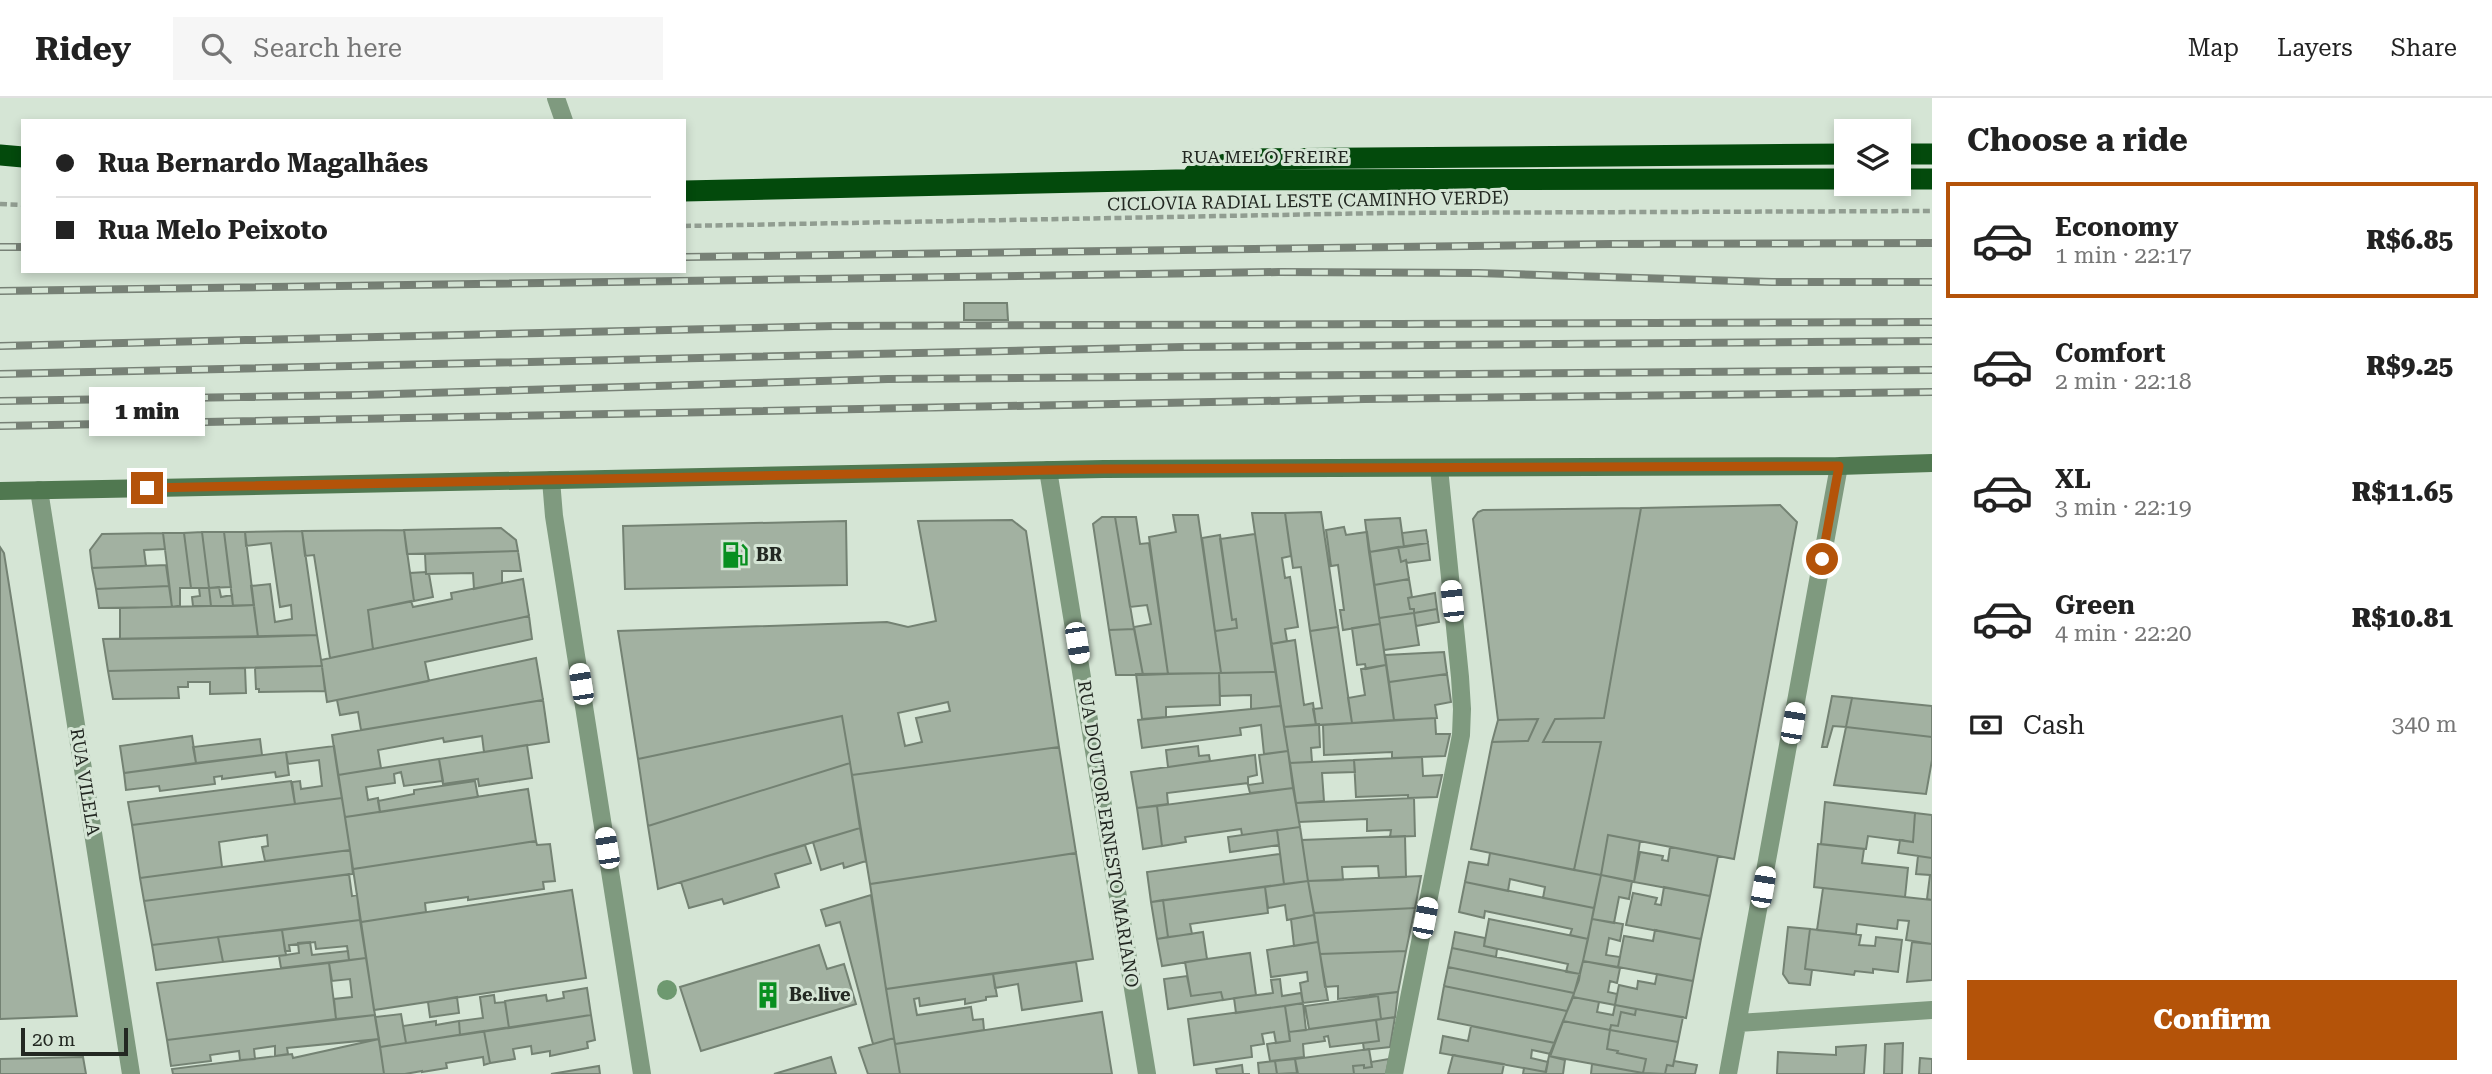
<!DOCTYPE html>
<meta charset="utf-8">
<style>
:root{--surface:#fff;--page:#f6f6f6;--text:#222;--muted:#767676;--line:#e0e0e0;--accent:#b45309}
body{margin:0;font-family:"Roboto Serif",serif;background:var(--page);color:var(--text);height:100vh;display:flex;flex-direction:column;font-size:26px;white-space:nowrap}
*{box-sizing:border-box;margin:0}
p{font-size:23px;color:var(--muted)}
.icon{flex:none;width:38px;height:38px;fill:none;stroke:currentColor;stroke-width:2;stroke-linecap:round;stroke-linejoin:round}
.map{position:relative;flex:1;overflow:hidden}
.panel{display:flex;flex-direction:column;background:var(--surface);width:560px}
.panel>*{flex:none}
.hud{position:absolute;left:21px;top:21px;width:665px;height:154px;border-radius:0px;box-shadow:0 4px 10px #0003;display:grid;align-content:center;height:154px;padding:0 35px;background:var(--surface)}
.buttons{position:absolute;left:1834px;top:21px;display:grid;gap:14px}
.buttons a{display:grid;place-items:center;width:77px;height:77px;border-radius:0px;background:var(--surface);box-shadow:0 4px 10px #0003;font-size:35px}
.scale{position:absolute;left:21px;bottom:18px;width:107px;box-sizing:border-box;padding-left:7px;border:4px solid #232822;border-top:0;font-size:19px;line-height:24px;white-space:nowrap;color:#232822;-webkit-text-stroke:5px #d5e5d5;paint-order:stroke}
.end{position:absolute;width:32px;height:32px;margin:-16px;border:9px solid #b45309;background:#fff;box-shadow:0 0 0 4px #fff}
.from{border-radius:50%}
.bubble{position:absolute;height:49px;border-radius:0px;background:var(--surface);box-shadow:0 4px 10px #0003;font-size:23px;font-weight:800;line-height:49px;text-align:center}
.car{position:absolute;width:21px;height:42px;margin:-21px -10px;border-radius:9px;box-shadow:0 0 5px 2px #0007;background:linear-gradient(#fff 24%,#345 0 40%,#fff 0 76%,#345 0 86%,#fff 0)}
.hud b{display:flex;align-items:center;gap:24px;height:66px;font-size:26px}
.hud b+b{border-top:2px solid var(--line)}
.hud i{width:18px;height:18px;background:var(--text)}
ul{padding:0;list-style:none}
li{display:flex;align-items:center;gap:21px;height:116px;margin:0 14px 10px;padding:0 21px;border:4px solid transparent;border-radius:0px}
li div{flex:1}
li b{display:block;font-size:26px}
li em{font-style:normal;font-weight:800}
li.on{border-color:var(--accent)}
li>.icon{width:63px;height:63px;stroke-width:1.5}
h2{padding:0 35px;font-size:32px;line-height:84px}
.pay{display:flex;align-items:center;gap:18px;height:77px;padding:0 35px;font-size:26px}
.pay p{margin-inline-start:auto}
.button{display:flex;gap:14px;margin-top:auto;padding:14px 35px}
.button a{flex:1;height:80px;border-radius:0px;background:var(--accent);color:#fff;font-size:28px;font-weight:800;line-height:80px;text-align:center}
header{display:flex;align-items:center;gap:42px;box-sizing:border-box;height:98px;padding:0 35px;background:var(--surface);border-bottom:2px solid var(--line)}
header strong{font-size:33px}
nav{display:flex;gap:38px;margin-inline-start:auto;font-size:24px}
.search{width:490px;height:63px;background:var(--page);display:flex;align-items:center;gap:18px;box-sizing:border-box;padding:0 24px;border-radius:0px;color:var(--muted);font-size:26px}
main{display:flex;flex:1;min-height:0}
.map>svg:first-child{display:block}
.building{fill:#a2b1a1;stroke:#748273;stroke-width:2;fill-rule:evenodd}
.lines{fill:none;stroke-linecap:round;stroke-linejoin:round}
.path{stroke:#919d91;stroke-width:4.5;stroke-dasharray:7 3.5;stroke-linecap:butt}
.street{stroke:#7f9a7f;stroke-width:18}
.secondary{stroke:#507850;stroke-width:18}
.highway{stroke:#034a0c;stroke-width:21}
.rail-casing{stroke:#778176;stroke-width:8}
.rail{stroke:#d5e5d5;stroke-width:5;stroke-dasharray:16;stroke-linecap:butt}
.tree{fill:#6e9970}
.route{stroke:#b45309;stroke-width:9}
.labels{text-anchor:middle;stroke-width:6;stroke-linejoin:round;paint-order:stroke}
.street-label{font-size:18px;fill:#232822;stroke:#d5e5d5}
.poi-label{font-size:18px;font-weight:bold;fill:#232822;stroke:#d5e5d5;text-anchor:start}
</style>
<header>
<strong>Ridey</strong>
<div class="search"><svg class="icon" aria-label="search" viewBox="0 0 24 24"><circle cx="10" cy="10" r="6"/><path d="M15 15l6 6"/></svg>Search here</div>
<nav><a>Map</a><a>Layers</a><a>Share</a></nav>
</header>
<main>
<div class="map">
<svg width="1932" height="976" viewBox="0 0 1932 976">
<rect width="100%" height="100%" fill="#d5e5d5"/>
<path class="building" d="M964,205H1007L1008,222H964Z
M1780,407L1797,424L1734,761L1608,737L1601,777L1574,772L1601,644H1543L1555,621L1604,620L1641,410Z
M1641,410L1604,620L1555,621L1543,644H1601L1574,772L1471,751L1492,644L1528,643L1538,621L1498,622L1473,421L1478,414L1483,412Z
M1321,414L1338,529L1310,533L1301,469L1293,470L1285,415Z
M1252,415H1285L1291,458L1282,460L1285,480L1290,479L1298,529L1285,531L1287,543L1271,546Z
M1173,417H1198L1221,575L1168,576L1149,439L1176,434Z
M1102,419H1115L1134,531L1109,532L1093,426Z
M1115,419H1136L1140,446L1149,445L1168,576L1143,577L1134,529L1151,526L1147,507L1130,509Z
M1400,420L1404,449L1369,454L1365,422Z
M1012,422L1026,433L1059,649L852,677L842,618L638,661L618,533L887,524L908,529L936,523L918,423ZM948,604L950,613L916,620L922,644L905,648L898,615Z
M846,423L847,487L625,491L623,428Z
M1344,429L1346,437L1367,434L1380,526L1343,532L1340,512H1344L1338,467L1331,468L1326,432Z
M501,430L516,442L518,453L407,456L404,432Z
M404,432L414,503L368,512L373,551L330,560L314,457L305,458L302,433Z
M1426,432L1428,445L1404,449L1402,435Z
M302,433L317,537L258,539L251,488L270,486L275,524L292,521L291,507L280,509L271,445L246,448L245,434Z
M202,434L209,490H191L184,435Z
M202,434H224L231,489L209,490Z
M224,434H245L254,507L233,508Z
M163,435L165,451L144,452L146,468L92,470L90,452L102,436Z
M163,435H184L191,490H180V508L172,509Z
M1255,436L1276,574L1221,575L1215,533L1237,530L1236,521L1232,522L1220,441Z
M1220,437L1232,522L1236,521L1237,530L1215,533L1202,440Z
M1428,445L1430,462L1407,465L1406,462L1401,464L1398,449Z
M0,449L4,455L77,918L0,921Z
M1398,449L1401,464L1406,462L1409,481L1374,487L1369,454Z
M518,453L521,473H502V485L474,491L473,475L426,476L425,456Z
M166,467L169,488L96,491L92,470Z
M426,474V476H429L433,499L414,503L410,475Z
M523,481L529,518L373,551L368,512L411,503L413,509L452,501L451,495Z
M1409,481L1412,499L1408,500L1410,511H1414V515L1379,520L1374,487Z
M169,488L172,509L99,510L96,491Z
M219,489L221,499L232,497L233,508H211L209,490Z
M199,490H209L211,508H193L192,499L200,498Z
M1435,495L1437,511L1414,515V511H1410L1408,500Z
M254,507L258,539L120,541V510Z
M1437,511L1439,524L1416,528L1414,515Z
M1414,515L1419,547L1384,552L1379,520Z
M529,518L532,541L425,564L429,583L327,604L321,562Z
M1380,526L1386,567L1366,571L1365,566L1357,567L1352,530Z
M1338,529L1352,625L1316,627L1313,611L1322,610L1310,533Z
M1134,531L1143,577H1116L1109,532Z
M317,537L322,568L108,573L103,541Z
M1295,542L1304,607L1313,605L1316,627L1284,629L1271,546Z
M1444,554L1447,576L1389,584L1385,557Z
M536,560L543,602L361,632L358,614L340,617L337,602Z
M1386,567L1394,622L1352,625L1348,600L1365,597L1361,571Z
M322,568L325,593L259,594V591H256L255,570Z
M245,570L246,595L210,596V584H188V589H178L179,600L113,601L108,573Z
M1276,574L1281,608L1251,611V597L1220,598L1219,575Z
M1219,575L1220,607L1166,609V619L1142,621L1136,576Z
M1447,576L1451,604L1435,607L1437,620L1394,622L1389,584Z
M1832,598L1852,600L1846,629L1833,628L1827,649H1822Z
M1852,600L1932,608V639L1846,629Z
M543,602L549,644L484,654L482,638L444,644L443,640L378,652L381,670L338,677L332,637Z
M1281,608L1288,653L1264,656L1261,627L1240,630L1241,637L1142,650L1138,622Z
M842,618L850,665L648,728L638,661Z
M1435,620L1436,636H1450L1445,658L1392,660V654L1324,657L1323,627Z
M1538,621L1528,643L1492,644L1498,622Z
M1319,626L1320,649L1311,650L1312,664L1290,665L1284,629Z
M1846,629L1932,639V662L1926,696L1834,687Z
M192,638L196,665L124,675L120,648Z
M260,641L262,657L196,665L193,649Z
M527,647L532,680L479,688L478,681L443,686L439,661Z
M334,648L342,700L295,706L292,684L300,683L301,691L322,688L319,662L288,666L286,654Z
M1198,648L1199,658L1209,657L1210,663L1168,669L1166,652Z
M1059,649L1076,755L870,786L852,677Z
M1288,653L1293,690L1250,695L1248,687L1263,685L1259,657Z
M286,654L289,677L276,679L275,674L222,681V678L214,679L215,686L160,693L159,688L126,692L124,675Z
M1255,657L1257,677L1248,679V685L1167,695L1168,706L1137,710L1131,674Z
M1422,659L1423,678L1442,677L1437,699L1408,700V697L1356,699L1354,662Z
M439,661L443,683L404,688L401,674L394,676L395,685L366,689L368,702L378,700L380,714L345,719L338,677Z
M1354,662L1355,674L1322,675L1324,703L1296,705L1290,665Z
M850,665L860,730L658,791L648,728Z
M291,683L295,706L132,727L128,704Z
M475,683L478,699L380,714L378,703L414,696V692Z
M1293,690L1300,729L1242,737L1241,731L1185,739L1186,744L1162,748L1157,708Z
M528,691L536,743L353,771L345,719Z
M342,700L350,752L265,763L262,749L268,748L267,737L219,744L222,769L140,780L132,727Z
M1414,700L1415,738L1390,739L1391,732L1367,733V721L1299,724L1296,705Z
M1825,704L1915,715L1913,744L1868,738L1866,751L1821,746Z
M1157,708L1162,748L1143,751L1137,710Z
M1915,715L1932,717V760L1898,755L1900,742L1913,744Z
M1300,729L1308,783L1284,786L1277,732Z
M860,730L866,763L844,770L843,765L821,772L813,744Z
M1277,732L1279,747L1230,754L1228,739Z
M1608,737L1640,743L1634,784L1601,777Z
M1405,738L1406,779L1379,780L1378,768L1342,769L1343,782L1308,783L1302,742Z
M536,743L537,747L550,746L555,783L543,784L544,791L468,802V799L425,805L426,814L361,824L353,771Z
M1818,746L1864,751L1862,765L1908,770L1905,799L1814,789Z
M805,747L811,765L775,776L779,789L724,806L722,801L689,810L681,784Z
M1670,749L1718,758L1710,798L1634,784L1640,754L1663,758L1662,762L1668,763Z
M350,752L353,776L144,803L140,780Z
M1076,755L1093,861L886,891L870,786Z
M1490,755L1601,777L1594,810L1543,800L1545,789L1510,781L1508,793L1465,784L1469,764L1488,767Z
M1280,756L1284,786L1151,804L1147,774Z
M1918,758L1932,760V802L1927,801L1930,777L1916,776Z
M349,776L352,798L357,797L360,822L152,847L144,803Z
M1601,777L1632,783L1629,801L1619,799L1614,825L1592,821Z
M1421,778L1415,810L1314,815L1308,783Z
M1308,783L1314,817L1287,822L1285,807L1268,810L1265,789Z
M1465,784L1594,810L1588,841L1570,837L1572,831L1485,813L1484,820L1459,814Z
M1265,789L1268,815L1190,826L1192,836L1168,839L1163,802Z
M1664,789L1710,798L1701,841L1626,827L1633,795L1657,800L1655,806L1661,807Z
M1823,790L1932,802V846L1906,842L1909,823L1898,822L1897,831L1857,826L1856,836L1817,832Z
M572,792L586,880L374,912L361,824Z
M871,797L894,940L873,946L840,824L826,828L821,812Z
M1163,802L1168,839L1157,841L1151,804Z
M1415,810L1406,853L1320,856L1314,815Z
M1314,817L1318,844L1294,848L1291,821Z
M1489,821L1588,841L1580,876L1566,874L1568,866L1484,848Z
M1592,821L1623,826L1620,843L1609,840L1606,857L1620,859L1618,869L1583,863Z
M360,822L366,860L349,862L347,848L316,851L315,844L289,847L290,853H285L282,832Z
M1788,829L1810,831L1805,871L1812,872L1810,887L1789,885L1783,876Z
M1810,831L1861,837L1859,847L1875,848L1876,839L1902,842L1898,874L1873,871V875L1855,873L1854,877L1805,871Z
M282,832L286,857L223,864L218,839Z
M1655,832L1701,841L1693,883L1618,869L1624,838L1653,843Z
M1203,834L1207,861L1162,868L1157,841Z
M1455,834L1485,840L1484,848L1497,851L1496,859L1452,850Z
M218,839L223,864L156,872L152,847Z
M310,844L312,857L348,853L349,862L281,870L279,858L299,855L298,845Z
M1318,844L1328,902L1303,905L1300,885L1308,883L1307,874L1271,879L1267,852Z
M1912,844L1932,846V882L1907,884Z
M819,847L827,871L844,866L856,906L701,953L680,889Z
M1452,850L1580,876L1579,882L1574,895L1448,869Z
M1406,853L1398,894L1338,901V888L1325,889L1320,856Z
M1250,855L1256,897L1223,902L1221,894L1191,898L1185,864Z
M366,860L375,917L336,921L334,901L352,899L350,881L332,883L329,865Z
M1583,863L1620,870L1617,885L1610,883L1608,894L1617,896L1615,907L1573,899Z
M1076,864L1082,903L1022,912L1018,886L995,890L993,876Z
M329,865L336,921L167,942L157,885Z
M1448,869L1574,895L1567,913L1444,888Z
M993,876L997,898L986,899V902L965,906V901L920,908L919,900L914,901L917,917L971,909L973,922L983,921L984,932L895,946L886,891Z
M1657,876L1693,883L1686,920L1615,907L1619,887L1637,891L1638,883L1655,886Z
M1187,878L1191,898L1221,894L1223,902L1168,911L1164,881Z
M1280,881L1282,898L1301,895L1303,905L1236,915L1234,900L1273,895L1271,882Z
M1444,888L1567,913L1555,945L1438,921Z
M587,890L591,917L509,930L505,903L546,897L547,903L564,900L563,894Z
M1398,894L1395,919L1381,921L1378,898L1370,899V897Z
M494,897L495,905L505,904L509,930L460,937L459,923L483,920L480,899Z
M1378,898L1381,921L1309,931L1305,908Z
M457,899L459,915L430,919L428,904Z
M1573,899L1599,904L1597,914L1613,917L1615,907L1636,911L1635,917L1621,914L1618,928L1611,927L1610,932L1563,923Z
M1303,905L1306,932L1289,934L1285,908Z
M1285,908L1290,943L1276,945L1274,934L1262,936L1264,946L1251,948L1252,959L1194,967L1188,921Z
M1636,911L1683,919L1678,944L1610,932L1611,927L1618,928L1621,914L1635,917Z
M1102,914L1112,976H900L895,946Z
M401,916L406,945L380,949L375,919Z
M375,917L379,941L287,950L288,956L275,958V948L254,951L255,961L240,962L239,953L210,957L211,963L171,968L167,942Z
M591,917L595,942L587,944L588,950L550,958V953L532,956L531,948L513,951L515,961L490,965L484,933Z
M1395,919L1390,949L1364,952L1363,945L1379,943L1376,922Z
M1376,922L1379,943L1330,949L1328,938L1324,939L1325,943L1303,946L1304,959L1270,963L1267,946L1290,943L1289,934Z
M436,923V927L459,923L460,937L406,945L403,928Z
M1563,923L1610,932L1607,951L1618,953L1617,955L1646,961L1643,975L1549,958Z
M1471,928L1555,945L1551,956L1532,952L1531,960L1548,964L1546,974L1440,955L1443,938L1468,943Z
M1610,932L1678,944L1673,968L1667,967L1665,976L1643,975L1646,961L1617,955L1618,953L1607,951Z
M484,933L490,965L484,967L483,959L446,965L447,970L422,974V973L405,976H384L380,949Z
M894,940L900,976H868L859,950Z
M379,941L384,976H173L172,971L292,956L293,960Z
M1903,945L1902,976H1884L1885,946Z
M1866,947L1864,976H1777L1778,954L1836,957V949Z
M1369,951L1372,969L1364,970V967L1353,968L1354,976H1298L1295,961Z
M1453,957L1504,966L1502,976H1448Z
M1549,958L1565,962L1563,976H1545Z
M83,959L86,976H0V961Z
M831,959L836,976H774Z
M1920,960L1932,961V976H1919Z
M1295,961L1297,975L1277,976L1275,963Z
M1389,961L1386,976H1354L1353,968L1364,967V970L1372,969L1371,964Z
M1275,963L1277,976H1259L1258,965Z
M1674,963L1697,967L1695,976H1665L1667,967L1673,968Z
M1592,966L1643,975L1646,976H1591Z
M1242,967L1243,976H1250H1217L1216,971Z
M599,968L600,976H551Z
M1524,970L1546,974L1545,976H1523Z"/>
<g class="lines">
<path class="path" d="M0,106L23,107
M684,128L1384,115L1932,113"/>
<path class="street" d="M556,0L564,23
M1048,372L1147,976
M551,382L554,418L642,976
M39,392L131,976
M1738,925L1932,912
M1394,976L1461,637L1462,611L1460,579L1439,370
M1728,976L1839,368"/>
<path class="secondary" d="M0,393L1104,371L1839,368L1932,365"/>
<path class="highway" d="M1899,56H1932
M0,57L23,59
M1194,76L1241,61L1846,56
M1899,81H1932
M684,93L1176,82L1846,81"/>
<defs>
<path id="rail" d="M0,149H23
M684,159L1611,146L1932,145
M0,193L1279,174L1478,175L1772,184H1932
M0,248L834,228L1932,224
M0,276L1184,249L1932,243
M0,303L361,297L888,281L1932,272
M0,328L1365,301L1932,294"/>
</defs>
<use href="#rail" class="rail-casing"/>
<use href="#rail" class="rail"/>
</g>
<circle class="tree" cx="667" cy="892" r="10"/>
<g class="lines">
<path class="route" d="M147,390L1104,371L1839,368L1822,461"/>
</g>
<defs>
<symbol id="fuel-bare" viewBox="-9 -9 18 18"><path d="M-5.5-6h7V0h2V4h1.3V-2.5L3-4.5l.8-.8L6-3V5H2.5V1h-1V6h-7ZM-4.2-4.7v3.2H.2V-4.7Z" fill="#078f1f" stroke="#d5e5d5" stroke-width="2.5" paint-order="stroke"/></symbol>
<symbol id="building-bare" viewBox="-9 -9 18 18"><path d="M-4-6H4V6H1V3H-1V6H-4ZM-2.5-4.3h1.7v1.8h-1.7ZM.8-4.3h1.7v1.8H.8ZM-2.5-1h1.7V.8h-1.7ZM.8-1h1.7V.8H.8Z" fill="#078f1f" stroke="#d5e5d5" stroke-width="2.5" paint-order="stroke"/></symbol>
</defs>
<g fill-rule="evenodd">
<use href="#fuel-bare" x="716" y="438" width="38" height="38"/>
<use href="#building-bare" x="749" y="878" width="38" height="38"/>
</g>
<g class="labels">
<g class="street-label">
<text x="1265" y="65">RUA MELO FREIRE</text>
<text transform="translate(1308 103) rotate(-1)" y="6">CICLOVIA RADIAL LESTE (CAMINHO VERDE)</text>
<text transform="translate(85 684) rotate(81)" y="6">RUA VILELA</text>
<text transform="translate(1108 736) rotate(81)" y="6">RUA DOUTOR ERNESTO MARIANO</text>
</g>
<g class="poi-label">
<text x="756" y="463">BR</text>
<text x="789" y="903">Be.live</text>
</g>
</g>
</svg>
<div class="buttons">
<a><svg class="icon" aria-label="layers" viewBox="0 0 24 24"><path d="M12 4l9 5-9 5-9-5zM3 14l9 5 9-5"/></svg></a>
</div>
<div class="scale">20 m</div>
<i class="end from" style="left:1822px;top:461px"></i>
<i class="end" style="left:147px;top:390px"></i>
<div class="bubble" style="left:89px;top:289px;width:116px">1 min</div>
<i class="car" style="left:1452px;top:503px;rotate:354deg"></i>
<i class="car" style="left:1077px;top:545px;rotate:171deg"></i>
<i class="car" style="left:581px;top:586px;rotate:351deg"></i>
<i class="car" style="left:1793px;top:625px;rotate:10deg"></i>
<i class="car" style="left:607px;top:750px;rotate:351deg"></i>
<i class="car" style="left:1763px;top:789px;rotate:10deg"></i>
<i class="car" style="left:1425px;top:820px;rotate:11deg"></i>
<div class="hud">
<b><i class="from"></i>Rua Bernardo Magalhães</b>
<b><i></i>Rua Melo Peixoto</b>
</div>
</div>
<section class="panel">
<h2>Choose a ride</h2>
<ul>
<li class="on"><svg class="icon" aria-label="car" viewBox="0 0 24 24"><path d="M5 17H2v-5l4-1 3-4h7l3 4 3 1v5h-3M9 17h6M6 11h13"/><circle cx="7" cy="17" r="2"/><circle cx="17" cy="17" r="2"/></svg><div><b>Economy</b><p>1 min · 22:17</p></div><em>R$6.85</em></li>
<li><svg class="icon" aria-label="car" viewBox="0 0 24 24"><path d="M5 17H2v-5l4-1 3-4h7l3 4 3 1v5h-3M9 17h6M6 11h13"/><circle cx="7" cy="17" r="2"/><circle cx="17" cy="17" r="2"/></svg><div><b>Comfort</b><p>2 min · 22:18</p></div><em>R$9.25</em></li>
<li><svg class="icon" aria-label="car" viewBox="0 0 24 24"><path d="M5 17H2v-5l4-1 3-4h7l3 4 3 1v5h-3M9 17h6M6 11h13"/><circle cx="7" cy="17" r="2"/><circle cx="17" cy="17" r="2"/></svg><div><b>XL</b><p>3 min · 22:19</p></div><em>R$11.65</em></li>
<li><svg class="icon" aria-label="car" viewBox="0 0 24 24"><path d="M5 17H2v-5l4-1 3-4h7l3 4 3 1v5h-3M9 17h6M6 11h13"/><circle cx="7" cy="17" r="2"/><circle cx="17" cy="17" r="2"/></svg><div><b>Green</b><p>4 min · 22:20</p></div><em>R$10.81</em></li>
</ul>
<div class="pay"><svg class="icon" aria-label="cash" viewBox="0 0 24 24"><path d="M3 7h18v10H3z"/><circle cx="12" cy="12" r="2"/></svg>Cash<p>340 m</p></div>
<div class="button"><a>Confirm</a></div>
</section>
</main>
